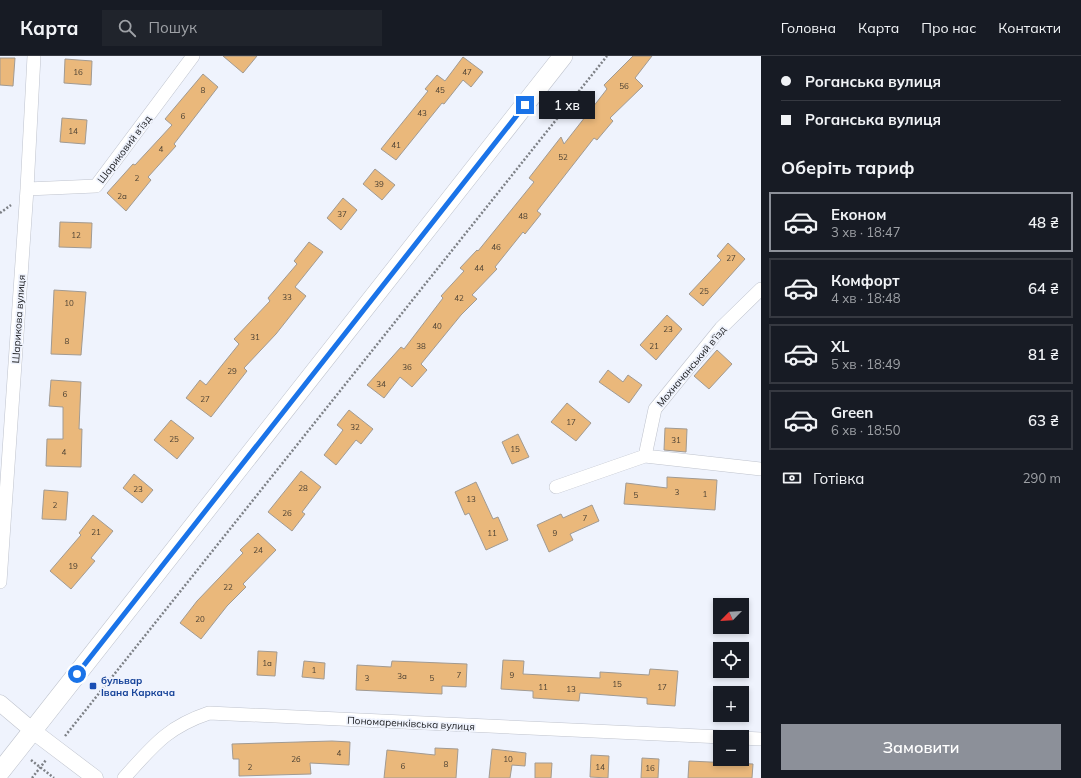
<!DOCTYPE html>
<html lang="uk">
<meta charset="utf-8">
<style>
:root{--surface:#171b24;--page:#20242c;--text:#f1f3f6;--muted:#9ea1a6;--line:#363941;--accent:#8c9099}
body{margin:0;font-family:Mulish,sans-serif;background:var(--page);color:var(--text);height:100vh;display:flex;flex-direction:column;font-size:15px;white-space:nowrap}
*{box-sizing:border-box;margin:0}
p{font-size:13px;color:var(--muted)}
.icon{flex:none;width:22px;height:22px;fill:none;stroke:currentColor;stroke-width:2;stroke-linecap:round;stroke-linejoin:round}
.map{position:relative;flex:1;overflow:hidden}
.side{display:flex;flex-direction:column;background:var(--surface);width:320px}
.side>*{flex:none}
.banner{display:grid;align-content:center;height:88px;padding:0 20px;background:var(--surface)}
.needle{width:26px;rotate:246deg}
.tools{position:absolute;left:713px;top:542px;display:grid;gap:8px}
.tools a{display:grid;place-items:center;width:36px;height:36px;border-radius:0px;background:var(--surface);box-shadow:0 2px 6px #0003;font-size:20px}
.end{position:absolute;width:18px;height:18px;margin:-9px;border:5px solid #1a73e8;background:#fff;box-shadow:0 0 0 2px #fff}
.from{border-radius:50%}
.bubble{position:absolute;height:28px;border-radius:0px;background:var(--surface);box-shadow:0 2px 6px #0003;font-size:13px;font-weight:600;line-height:28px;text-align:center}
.banner b{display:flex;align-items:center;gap:14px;height:38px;font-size:15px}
.banner b+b{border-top:1px solid var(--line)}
.banner i{width:10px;height:10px;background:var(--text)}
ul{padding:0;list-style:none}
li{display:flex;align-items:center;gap:12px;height:60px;margin:0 8px 6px;padding:0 12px;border:2px solid var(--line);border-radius:0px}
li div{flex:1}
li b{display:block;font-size:15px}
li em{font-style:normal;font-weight:600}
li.selected{border-color:var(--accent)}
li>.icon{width:36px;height:36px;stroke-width:1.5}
h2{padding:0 20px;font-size:18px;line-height:48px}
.pay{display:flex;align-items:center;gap:10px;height:44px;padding:0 20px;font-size:15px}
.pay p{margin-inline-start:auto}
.primary-button{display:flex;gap:8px;margin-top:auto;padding:8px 20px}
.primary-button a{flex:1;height:46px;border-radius:0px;background:var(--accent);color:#fff;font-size:16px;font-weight:600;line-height:46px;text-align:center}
header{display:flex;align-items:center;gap:24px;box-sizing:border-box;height:56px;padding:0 20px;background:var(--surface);border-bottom:1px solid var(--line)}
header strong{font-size:19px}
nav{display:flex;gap:22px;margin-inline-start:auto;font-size:14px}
.search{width:280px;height:36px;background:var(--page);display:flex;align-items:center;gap:10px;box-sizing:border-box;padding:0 14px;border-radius:0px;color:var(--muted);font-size:15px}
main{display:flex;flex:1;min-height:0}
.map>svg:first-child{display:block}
.building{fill:#eab87b;stroke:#a19a92}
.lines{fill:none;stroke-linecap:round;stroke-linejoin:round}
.minor-casing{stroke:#bfc3cd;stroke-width:14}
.tertiary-casing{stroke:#bfc3cd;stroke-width:17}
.secondary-casing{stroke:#bfc3cd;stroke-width:20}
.path{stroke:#7d8086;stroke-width:2.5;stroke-dasharray:2 2;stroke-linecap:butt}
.minor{stroke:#fff;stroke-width:13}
.tertiary{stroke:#fff;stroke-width:16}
.secondary{stroke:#fff;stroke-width:19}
.route{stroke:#1a73e8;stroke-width:5}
.transit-dot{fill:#1a4fb4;stroke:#eff3fd;stroke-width:1.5}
.labels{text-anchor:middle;stroke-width:3.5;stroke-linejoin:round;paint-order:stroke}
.number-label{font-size:8px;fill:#4d4234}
.street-label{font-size:10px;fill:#191a1d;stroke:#eff3fd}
.transit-label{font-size:10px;font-weight:bold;fill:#164399;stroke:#eff3fd;text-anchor:start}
</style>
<header>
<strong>Карта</strong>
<div class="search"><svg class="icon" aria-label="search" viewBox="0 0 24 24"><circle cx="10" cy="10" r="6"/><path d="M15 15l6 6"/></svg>Пошук</div>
<nav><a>Головна</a><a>Карта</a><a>Про нас</a><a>Контакти</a></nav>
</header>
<main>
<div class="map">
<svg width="761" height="722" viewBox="0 0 761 722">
<rect width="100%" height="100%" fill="#eff3fd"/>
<path class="building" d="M223,0H257L243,17Z
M633,0H652L635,22L643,30L610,62L613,65L597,84L594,82L537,155L541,158L525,178L523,176L495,211L497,213L472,239L477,243L461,259L421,308L427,314L412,331L400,321L384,342L367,329L401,291L404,293L443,242L441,240L464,215L460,212L477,194L478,195L534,126L529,122L561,81L564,88L607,33L604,29Z
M463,1L483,16L471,31L463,24L444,48L442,47L396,104L381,93L428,35L425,33L437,19L445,25Z
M0,2H15L13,30L0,29Z
M65,3L92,5L91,29L64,27Z
M203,18L218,31L174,88L176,90L148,121L151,124L126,155L107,137L133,108L135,109L172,69L165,63Z
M62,62L87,64L85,88L60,86Z
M375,113L395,129L382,144L363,128Z
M343,142L357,154L341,174L327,162Z
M60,166L92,167L91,192L59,191Z
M309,186L323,196L295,231L306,240L276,278L244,312L247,315L211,361L186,342L200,324L206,329L239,288L234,283L270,245L268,242L297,208L294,205Z
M728,187L745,203L703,250L689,238L721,204L717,200Z
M54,234L86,236L81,299L51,298Z
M667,259L682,273L656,304L640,289Z
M717,294L732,308L709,333L694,320Z
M608,314L623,326L628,319L642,329L629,347L599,326Z
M51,324L81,326L79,373H82L81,411L46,410L47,383H63V351L49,350Z
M567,347L591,367L576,385L551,366Z
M349,354L373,373L361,388L356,384L336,409L324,399L343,374L337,369Z
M171,364L194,382L177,403L154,384Z
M665,372L687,373L686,396L664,394Z
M518,378L529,401L512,408L502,386Z
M301,415L321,431L302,456L305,458L292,475L268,456Z
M134,418L153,434L142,447L123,432Z
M667,421L717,424L715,454L624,448L626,427L667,432Z
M476,426L493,463L498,461L508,484L486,494L469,457L465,459L455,436Z
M44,434L68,436L66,464L42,463Z
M592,449L599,465L570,478L573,484L549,496L537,469L561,458L563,462Z
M93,459L113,475L91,502L95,505L71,533L50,515L81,479L79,477Z
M258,477L276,494L243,528L246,531L227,550L201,583L180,567L197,545L243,497L240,494Z
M258,595L277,596L275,620L257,619Z
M503,604L524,605L523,618L600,622V616L649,619L650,613L678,615L675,650L647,648V642L580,637L579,645L533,642V635L501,633Z
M304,605L325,607L324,623L302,621Z
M392,605L467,608L466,631L442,630V638L356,634L357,609L391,611Z
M332,685L350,686L349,709L310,707L311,718L239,720V703H233L232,688Z
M435,692L458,693L456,722H384L387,694L435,699Z
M492,693L526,697L525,710L512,709L510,722H489Z
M591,699L609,700L608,722L590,721Z
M642,702L659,703L658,722H641Z
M689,705L753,708L752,722H688Z
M535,707H552L551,722H535Z"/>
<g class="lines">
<defs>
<path id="minor" d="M27,133L96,130L193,0
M645,400L761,413
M556,431L645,400L655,353L721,272L761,233
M0,526L27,133L34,0
M742,682L761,683
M124,722C153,690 167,671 209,657L722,681"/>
<path id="tertiary" d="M0,647L33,675L95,722"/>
<path id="secondary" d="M0,716L563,0"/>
</defs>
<use href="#minor" class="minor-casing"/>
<use href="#tertiary" class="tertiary-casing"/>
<use href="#secondary" class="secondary-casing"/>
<path class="path" d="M0,157L11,149
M65,680L607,0
M31,704L54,722
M32,722L46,704"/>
<use href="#minor" class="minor"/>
<use href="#tertiary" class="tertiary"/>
<use href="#secondary" class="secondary"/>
</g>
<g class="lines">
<path class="route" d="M77,618L525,49"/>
</g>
<rect class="transit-dot" x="89" y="626" width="8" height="8" rx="2"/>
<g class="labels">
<g class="number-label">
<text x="78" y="19">16</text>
<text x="467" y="19">47</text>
<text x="624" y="33">56</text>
<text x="203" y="37">8</text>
<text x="440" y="37">45</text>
<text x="422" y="60">43</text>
<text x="183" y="63">6</text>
<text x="73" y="78">14</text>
<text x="396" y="92">41</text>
<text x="161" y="96">4</text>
<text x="563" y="104">52</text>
<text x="137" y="125">2</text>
<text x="379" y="131">39</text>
<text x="122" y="143">2а</text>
<text x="342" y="161">37</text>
<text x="523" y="163">48</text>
<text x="76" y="182">12</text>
<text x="496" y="194">46</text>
<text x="731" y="205">27</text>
<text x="479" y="215">44</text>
<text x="704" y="238">25</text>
<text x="287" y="244">33</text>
<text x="459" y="245">42</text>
<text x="69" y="250">10</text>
<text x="437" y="273">40</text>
<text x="668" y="276">23</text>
<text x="255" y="284">31</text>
<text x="67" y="288">8</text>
<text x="421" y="293">38</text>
<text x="654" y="293">21</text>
<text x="407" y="314">36</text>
<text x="232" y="318">29</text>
<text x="381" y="331">34</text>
<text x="65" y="341">6</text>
<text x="205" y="346">27</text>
<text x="571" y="369">17</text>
<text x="355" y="374">32</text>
<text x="174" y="386">25</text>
<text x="676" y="387">31</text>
<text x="515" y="396">15</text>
<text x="64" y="399">4</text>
<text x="303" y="435">28</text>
<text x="138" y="436">23</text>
<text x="677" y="439">3</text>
<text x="705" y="441">1</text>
<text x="636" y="442">5</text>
<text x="471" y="446">13</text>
<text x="55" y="452">2</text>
<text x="287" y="460">26</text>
<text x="585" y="465">7</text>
<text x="96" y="479">21</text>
<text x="492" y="480">11</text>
<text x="555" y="480">9</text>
<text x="258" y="497">24</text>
<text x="73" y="513">19</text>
<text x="228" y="534">22</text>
<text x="200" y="566">20</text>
<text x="267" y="610">1а</text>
<text x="314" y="617">1</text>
<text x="459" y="622">7</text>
<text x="512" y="622">9</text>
<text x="402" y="623">3а</text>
<text x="367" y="625">3</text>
<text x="432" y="625">5</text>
<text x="617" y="631">15</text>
<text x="543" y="634">11</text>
<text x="662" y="634">17</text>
<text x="571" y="636">13</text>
<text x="339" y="700">4</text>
<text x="296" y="706">2б</text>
<text x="508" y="706">10</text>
<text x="446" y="711">8</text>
<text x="403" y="713">6</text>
<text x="250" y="714">2</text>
<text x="600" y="714">14</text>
<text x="650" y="715">16</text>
</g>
<g class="street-label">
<text transform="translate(124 93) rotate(-53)" y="4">Шариковий в’їзд</text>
<text transform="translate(18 263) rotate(-86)" y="4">Шарикова вулиця</text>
<text transform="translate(691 310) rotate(-50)" y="4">Мохначанський в’їзд</text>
<text transform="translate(411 667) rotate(3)" y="4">Пономаренківська вулиця</text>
</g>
<g class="transit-label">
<text x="101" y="628">бульвар<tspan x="101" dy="12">Івана Каркача</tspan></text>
</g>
</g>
</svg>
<div class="tools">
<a><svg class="needle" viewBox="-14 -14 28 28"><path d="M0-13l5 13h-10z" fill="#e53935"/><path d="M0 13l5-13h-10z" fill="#9ea1a6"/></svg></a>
<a><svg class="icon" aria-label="locate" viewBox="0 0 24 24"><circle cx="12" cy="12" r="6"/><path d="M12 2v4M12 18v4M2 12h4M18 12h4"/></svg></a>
<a>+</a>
<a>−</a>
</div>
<i class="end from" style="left:77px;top:618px"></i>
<i class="end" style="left:525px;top:49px"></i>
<div class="bubble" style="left:539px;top:35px;width:56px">1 хв</div>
</div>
<section class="side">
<div class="banner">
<b><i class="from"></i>Роганська вулиця</b>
<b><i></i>Роганська вулиця</b>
</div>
<h2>Оберіть тариф</h2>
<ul>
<li class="selected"><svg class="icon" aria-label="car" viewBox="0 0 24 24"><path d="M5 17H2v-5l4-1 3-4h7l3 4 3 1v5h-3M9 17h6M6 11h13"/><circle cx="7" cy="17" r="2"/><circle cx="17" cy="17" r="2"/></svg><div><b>Економ</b><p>3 хв · 18:47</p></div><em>48 ₴</em></li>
<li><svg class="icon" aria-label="car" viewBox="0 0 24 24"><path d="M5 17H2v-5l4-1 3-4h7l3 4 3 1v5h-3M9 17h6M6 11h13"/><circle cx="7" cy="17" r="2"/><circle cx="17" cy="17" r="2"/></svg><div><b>Комфорт</b><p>4 хв · 18:48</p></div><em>64 ₴</em></li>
<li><svg class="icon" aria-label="car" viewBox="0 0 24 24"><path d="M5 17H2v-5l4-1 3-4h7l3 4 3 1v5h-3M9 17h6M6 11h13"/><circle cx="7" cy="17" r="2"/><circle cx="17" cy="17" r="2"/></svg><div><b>XL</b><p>5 хв · 18:49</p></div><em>81 ₴</em></li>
<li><svg class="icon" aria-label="car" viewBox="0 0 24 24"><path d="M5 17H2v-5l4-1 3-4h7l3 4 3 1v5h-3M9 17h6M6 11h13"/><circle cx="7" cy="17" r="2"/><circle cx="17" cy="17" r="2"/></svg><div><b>Green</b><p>6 хв · 18:50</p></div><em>63 ₴</em></li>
</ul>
<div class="pay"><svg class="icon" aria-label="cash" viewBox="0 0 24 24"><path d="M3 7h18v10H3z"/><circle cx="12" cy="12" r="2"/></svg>Готівка<p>290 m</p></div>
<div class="primary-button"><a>Замовити</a></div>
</section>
</main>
